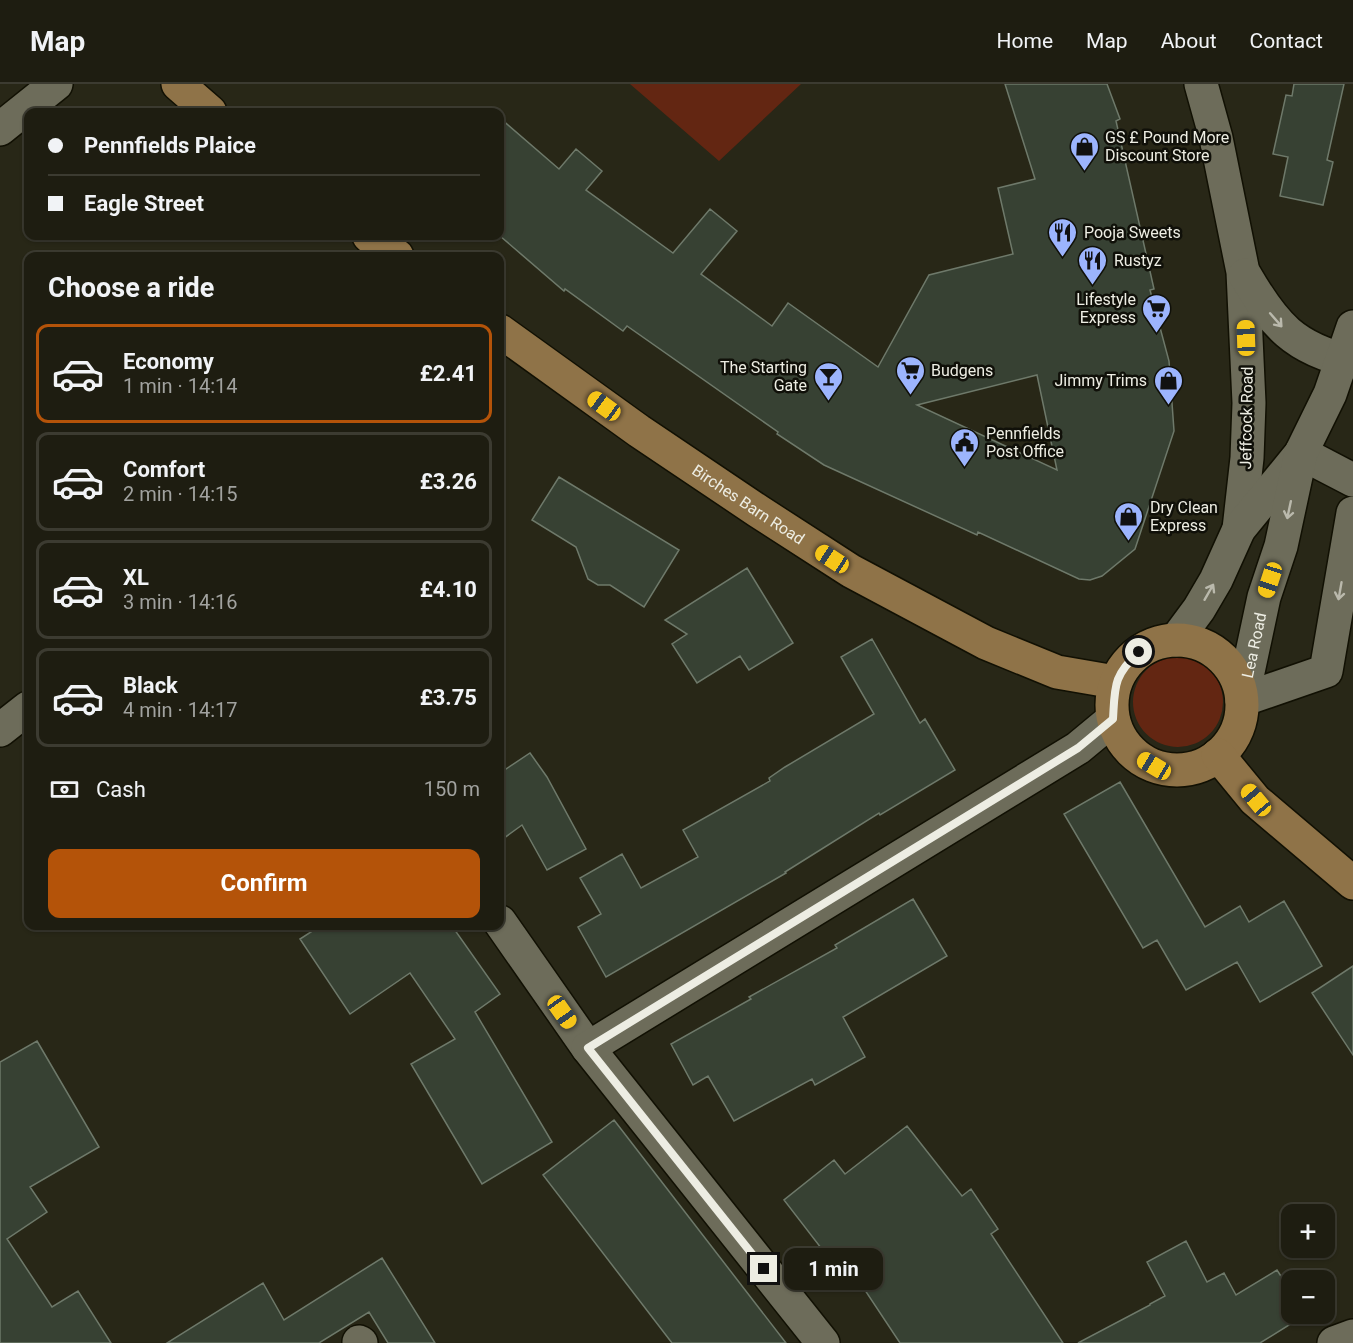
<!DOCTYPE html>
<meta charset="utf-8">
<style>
:root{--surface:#1e1d11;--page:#2b2a1f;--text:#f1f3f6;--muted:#a1a29f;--line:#3c3b31;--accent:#b45309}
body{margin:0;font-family:Roboto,sans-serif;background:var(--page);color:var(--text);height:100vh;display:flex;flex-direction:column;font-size:22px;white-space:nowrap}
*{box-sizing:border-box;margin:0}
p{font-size:20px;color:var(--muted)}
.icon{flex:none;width:33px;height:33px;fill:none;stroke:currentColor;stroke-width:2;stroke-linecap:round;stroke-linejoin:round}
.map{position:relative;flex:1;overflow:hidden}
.details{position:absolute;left:24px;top:168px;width:480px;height:678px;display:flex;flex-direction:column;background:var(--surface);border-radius:12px;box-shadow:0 2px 4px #0004,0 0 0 2px var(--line)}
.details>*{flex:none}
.guide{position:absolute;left:24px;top:24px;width:480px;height:132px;border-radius:12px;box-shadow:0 2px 4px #0004,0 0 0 2px var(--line);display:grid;align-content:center;height:132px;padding:0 24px;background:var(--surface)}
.controls{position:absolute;left:1281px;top:1120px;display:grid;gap:12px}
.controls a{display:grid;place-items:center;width:54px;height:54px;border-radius:12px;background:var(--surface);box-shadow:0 2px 4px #0004,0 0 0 2px var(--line);font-size:30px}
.end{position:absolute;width:27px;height:27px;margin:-14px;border:8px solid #edede3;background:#111;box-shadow:0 0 0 3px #111}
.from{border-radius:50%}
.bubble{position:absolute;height:42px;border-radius:12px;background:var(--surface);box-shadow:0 2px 4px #0004,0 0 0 2px var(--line);font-size:20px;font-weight:700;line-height:42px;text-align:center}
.car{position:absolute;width:18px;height:36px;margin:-18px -9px;border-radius:8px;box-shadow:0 0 4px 2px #0007;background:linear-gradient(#f5c518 24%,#345 0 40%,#f5c518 0 76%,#345 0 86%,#f5c518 0)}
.guide b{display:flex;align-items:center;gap:21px;height:57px;font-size:22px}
.guide b+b{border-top:2px solid var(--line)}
.guide i{width:15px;height:15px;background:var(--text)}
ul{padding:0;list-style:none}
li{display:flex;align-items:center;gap:18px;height:99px;margin:0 12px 9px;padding:0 12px;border:3px solid var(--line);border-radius:12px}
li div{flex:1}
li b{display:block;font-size:22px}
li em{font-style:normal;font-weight:700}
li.current{border-color:var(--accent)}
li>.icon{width:54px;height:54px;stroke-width:1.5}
h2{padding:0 24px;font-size:27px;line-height:72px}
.pay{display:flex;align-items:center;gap:15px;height:66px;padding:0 24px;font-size:22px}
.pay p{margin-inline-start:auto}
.primary-button{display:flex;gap:12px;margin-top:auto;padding:12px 24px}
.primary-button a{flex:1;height:69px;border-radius:12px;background:var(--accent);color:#fff;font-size:24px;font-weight:700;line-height:69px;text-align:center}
header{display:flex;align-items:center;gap:36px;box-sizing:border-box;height:84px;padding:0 30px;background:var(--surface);border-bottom:2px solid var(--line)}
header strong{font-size:28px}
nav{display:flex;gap:33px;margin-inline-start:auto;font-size:21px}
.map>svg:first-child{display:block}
.green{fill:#632612}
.building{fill:#374133;stroke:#6e796a;stroke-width:1.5;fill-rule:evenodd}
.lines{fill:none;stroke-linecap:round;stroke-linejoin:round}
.minor-casing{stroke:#111003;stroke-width:36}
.major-casing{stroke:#111003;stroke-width:36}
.minor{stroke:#6d6c5a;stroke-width:33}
.major{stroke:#8f7348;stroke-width:33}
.oneway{stroke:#bab9ac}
.route{stroke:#edede3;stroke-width:8}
.labels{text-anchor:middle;stroke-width:5;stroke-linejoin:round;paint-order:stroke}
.poi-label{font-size:16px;fill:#edede3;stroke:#101009;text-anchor:start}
.street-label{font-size:16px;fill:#edede3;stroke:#101009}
</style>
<header>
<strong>Map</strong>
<nav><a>Home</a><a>Map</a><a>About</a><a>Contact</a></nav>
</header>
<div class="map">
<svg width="1353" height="1259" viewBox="0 0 1353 1259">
<rect width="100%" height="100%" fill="#282717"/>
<path class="green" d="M630,0H801L719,77Z
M1133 618a45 45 0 1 1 90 0a45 45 0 1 1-90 0Z"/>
<path class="building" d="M1005,0H1107L1120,35L1116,37L1154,205L1150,206L1169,277L1174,347L1135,465L1102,492L1090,496L1079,495L978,448L977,451L824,381L777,350L778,348L627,242L623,247L565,205L564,207L500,152V34L559,85L576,65L602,87L586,106L673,169L710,125L737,147L701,190L772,242L788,219L878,283L929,191L1013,170L998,104L1035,95ZM1037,291L1057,386L917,321Z
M1294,0H1344L1327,76L1333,78L1323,121L1280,112L1288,73L1273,70L1286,11L1292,12Z
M559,393L679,466L644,523L610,501H598L588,495L576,463L532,436Z
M747,484L793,559L749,586L740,572L697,599L672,560L687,550L665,536Z
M872,555L920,639L925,635L955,686L880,731L879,729L785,788L786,789L606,893L578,843L601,830L580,794L622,770L641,804L698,773L683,746L770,697L769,694L785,683L874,630L841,573Z
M530,669L547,693L586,765L547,786L522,741L500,757V689Z
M1120,698L1205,843L1240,822L1249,838L1284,817L1322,882L1260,918L1237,878L1186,906L1157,856L1143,864L1064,730Z
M913,815L947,872L843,933L865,973L815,1001L812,995L734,1037L708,992L693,1001L671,960L751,915L749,913L837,864L835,861Z
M320,842H452L500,910L475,928L552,1058L482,1100L411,980L455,955L410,889L350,930L300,855Z
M1353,882V971L1312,909Z
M37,957L99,1063L30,1103L47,1128L7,1155L52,1223L78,1207L111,1259H0V978Z
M614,1036L786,1259H672L543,1091Z
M907,1042L962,1112L971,1105L998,1145L991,1150L1063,1259H900L847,1179L838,1186L784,1116L834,1076L845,1090Z
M1186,1157L1207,1198L1224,1189L1236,1211L1277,1186L1292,1209V1230L1305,1231L1260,1259H1078L1150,1221V1220L1165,1212L1147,1178Z
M382,1174L435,1259H388L369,1228L319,1259H167L263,1199L284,1236Z"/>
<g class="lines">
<defs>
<g id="minor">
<path d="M1201,0L1216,54L1243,188L1249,319L1247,374L1239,445"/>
<path d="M0,45L56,0"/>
<path d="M1245,191C1274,241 1294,265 1353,278"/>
<path d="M1301,369L1353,396"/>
<path d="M1176,556L1199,525L1216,496L1239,445L1298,373"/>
<path id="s1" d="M1242,616L1264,513L1281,462L1301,369L1330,310L1353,243"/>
<path d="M1242,616L1326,587L1353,429"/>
<path d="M0,646L28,624"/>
<path d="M500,838L588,964L823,1259"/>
<path d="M588,964L1078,664L1113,635"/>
<path d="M359,1258L361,1259"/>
<path d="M1334,1259L1353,1252"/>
</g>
<g id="major">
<path d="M178,0L210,28"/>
<path d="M369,152L397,172"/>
<path id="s2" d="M500,247L639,347L758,427L851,487L986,559L1057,588L1115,598"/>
<circle cx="1177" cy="621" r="65"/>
<path d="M1218,671L1255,716L1353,799"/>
</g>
</defs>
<use href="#minor" class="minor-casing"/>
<use href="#major" class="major-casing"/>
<use href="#minor" class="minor"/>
<use href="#major" class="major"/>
</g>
<defs><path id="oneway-shaft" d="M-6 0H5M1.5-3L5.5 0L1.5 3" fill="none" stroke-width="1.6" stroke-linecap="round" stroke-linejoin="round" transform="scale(1.5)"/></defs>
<g class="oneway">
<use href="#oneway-shaft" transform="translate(1276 236) rotate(49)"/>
<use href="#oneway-shaft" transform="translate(1289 426) rotate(102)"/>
<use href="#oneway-shaft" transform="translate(1340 507) rotate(100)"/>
<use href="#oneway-shaft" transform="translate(1209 508) rotate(-60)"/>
</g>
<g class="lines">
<path class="route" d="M764,1185L588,964L1078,664L1113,635C1115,602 1113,592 1139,568"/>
</g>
<defs>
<symbol id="shop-pin" viewBox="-11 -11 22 30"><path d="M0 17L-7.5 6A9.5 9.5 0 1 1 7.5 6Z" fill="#9cb4fd" stroke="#101009"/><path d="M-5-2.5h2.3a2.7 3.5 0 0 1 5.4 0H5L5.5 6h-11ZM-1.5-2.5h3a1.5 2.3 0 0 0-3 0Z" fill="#111"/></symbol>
<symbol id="restaurant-pin" viewBox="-11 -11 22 30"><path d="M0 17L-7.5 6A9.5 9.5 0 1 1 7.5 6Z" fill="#9cb4fd" stroke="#101009"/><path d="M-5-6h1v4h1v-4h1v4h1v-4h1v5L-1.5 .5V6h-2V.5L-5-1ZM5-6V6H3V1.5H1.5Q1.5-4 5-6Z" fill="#111"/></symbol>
<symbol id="supermarket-pin" viewBox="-11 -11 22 30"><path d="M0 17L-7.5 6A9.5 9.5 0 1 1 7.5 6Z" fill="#9cb4fd" stroke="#101009"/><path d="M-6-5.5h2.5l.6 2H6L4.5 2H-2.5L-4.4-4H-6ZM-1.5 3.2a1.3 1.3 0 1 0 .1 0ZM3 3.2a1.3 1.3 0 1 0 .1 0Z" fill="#111"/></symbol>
<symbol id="bar-pin" viewBox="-11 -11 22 30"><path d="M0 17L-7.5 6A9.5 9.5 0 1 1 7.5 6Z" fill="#9cb4fd" stroke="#101009"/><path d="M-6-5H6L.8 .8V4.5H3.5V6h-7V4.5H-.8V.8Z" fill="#111"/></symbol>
<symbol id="civic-pin" viewBox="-11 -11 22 30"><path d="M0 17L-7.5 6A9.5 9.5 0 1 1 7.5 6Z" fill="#9cb4fd" stroke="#101009"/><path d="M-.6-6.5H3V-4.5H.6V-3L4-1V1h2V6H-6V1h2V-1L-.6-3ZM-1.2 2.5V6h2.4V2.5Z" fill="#111"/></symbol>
</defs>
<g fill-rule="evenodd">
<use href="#shop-pin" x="1068" y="46" width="33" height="45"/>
<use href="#restaurant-pin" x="1046" y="132" width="33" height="45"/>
<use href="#restaurant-pin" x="1076" y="160" width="33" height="45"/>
<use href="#supermarket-pin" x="1140" y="208" width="33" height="45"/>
<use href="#supermarket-pin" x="894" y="270" width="33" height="45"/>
<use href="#bar-pin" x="812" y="276" width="33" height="45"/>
<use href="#shop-pin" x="1152" y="280" width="33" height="45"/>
<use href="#civic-pin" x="948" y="342" width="33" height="45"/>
<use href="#shop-pin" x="1112" y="416" width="33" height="45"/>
</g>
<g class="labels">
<g class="poi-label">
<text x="1105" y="59">GS £ Pound More<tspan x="1105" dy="18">Discount Store</tspan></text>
<text x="1084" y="154">Pooja Sweets</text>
<text x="1114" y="182">Rustyz</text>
<text x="1136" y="221" text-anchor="end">Lifestyle<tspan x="1136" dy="18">Express</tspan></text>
<text x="807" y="289" text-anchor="end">The Starting<tspan x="807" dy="18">Gate</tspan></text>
<text x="931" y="292">Budgens</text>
<text x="1147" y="302" text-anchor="end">Jimmy Trims</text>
<text x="986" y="355">Pennfields<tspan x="986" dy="18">Post Office</tspan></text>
<text x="1150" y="429">Dry Clean<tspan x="1150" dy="18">Express</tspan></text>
</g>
<g class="street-label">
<text transform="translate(1246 334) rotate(-89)" y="6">Jeffcock Road</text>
<text dy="6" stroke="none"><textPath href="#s2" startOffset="303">Birches Barn Road</textPath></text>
<text dy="6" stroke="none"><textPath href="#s1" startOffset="56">Lea Road</textPath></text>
</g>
</g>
</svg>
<div class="controls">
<a>+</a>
<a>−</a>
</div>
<i class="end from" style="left:1139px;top:568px"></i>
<i class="end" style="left:764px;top:1185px"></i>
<div class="bubble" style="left:784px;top:1164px;width:99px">1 min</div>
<i class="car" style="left:1246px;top:254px;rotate:358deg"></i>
<i class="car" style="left:604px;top:322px;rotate:306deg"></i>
<i class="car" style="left:832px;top:475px;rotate:303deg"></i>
<i class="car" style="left:1270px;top:496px;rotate:198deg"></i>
<i class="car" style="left:1154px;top:682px;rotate:301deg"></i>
<i class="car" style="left:1256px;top:716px;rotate:320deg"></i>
<i class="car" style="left:562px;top:928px;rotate:145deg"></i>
<div class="guide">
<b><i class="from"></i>Pennfields Plaice</b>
<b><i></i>Eagle Street</b>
</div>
<section class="details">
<h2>Choose a ride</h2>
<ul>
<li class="current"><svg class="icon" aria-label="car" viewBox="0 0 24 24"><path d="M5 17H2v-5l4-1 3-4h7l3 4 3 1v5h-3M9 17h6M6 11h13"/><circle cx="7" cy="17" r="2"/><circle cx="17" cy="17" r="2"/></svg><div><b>Economy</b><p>1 min · 14:14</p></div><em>£2.41</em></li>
<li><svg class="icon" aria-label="car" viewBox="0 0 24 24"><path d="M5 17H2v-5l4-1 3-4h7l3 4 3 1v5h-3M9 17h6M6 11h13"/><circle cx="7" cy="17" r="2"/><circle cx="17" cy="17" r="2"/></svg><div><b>Comfort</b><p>2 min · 14:15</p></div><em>£3.26</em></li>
<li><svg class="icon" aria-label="car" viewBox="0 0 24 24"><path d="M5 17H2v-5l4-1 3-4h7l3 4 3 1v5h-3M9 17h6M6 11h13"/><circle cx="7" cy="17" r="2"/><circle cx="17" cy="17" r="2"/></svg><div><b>XL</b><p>3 min · 14:16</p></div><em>£4.10</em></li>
<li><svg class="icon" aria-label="car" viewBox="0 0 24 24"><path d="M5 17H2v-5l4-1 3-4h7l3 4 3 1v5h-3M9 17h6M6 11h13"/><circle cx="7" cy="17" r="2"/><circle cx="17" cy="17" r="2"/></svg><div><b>Black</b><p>4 min · 14:17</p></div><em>£3.75</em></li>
</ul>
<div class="pay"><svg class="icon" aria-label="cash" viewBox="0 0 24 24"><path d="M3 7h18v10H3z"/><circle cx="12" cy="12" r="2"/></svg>Cash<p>150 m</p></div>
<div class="primary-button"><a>Confirm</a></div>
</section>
</div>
